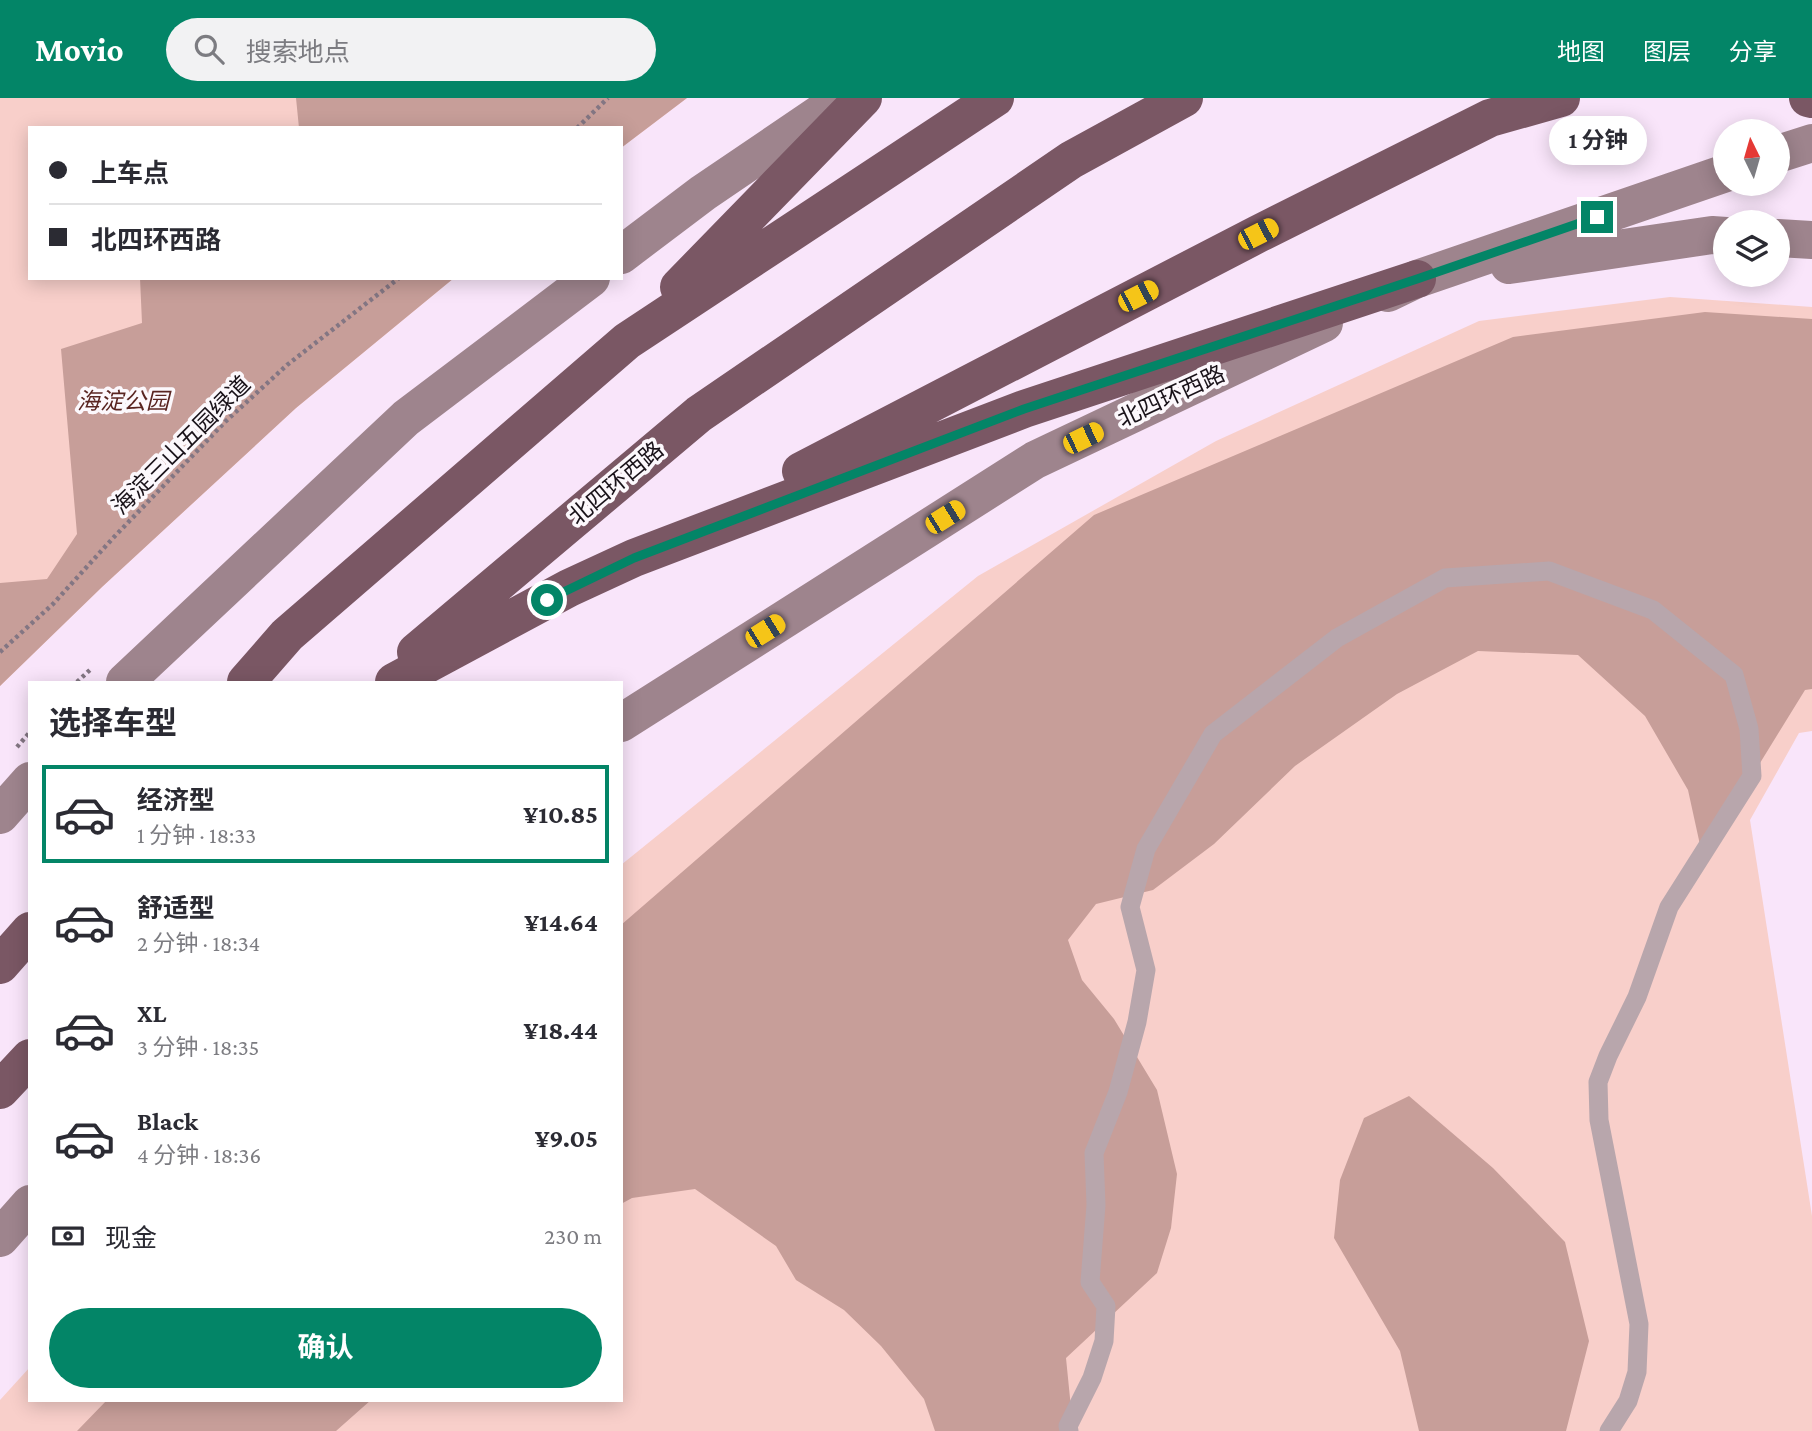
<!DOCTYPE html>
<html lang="zh">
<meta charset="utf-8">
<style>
:root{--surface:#fff;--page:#f2f2f3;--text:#2b2b33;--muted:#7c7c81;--line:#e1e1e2;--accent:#038567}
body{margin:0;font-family:"Crimson Pro","Noto Sans SC",serif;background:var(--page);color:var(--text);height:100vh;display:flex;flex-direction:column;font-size:26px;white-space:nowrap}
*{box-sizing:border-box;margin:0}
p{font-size:23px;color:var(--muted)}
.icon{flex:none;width:38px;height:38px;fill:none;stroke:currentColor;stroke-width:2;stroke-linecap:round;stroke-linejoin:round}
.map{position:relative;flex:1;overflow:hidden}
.drawer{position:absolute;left:28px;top:583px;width:595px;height:721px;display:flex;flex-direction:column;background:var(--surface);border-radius:0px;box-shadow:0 4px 18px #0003}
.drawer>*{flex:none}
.hud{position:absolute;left:28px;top:28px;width:595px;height:154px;border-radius:0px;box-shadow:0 4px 18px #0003;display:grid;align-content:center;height:154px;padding:0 21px;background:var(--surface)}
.needle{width:46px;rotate:355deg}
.tools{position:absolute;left:1713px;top:21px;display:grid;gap:14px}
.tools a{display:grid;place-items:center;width:77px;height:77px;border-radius:50%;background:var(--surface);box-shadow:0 4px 18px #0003;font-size:35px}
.end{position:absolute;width:32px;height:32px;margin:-16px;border:9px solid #038567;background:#fff;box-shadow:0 0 0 4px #fff}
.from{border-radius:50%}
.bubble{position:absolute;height:49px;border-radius:24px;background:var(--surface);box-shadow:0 4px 18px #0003;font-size:23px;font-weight:700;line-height:49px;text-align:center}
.car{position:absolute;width:21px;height:42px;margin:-21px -10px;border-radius:9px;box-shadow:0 0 5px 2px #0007;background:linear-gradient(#f5c518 24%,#345 0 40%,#f5c518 0 76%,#345 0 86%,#f5c518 0)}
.hud b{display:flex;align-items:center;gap:24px;height:66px;font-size:26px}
.hud b+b{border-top:2px solid var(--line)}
.hud i{width:18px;height:18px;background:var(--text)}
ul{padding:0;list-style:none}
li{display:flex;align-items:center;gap:21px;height:98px;margin:0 14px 10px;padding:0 7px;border:4px solid transparent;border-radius:0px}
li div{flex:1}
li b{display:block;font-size:26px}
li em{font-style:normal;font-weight:700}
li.selected{border-color:var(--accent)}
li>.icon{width:63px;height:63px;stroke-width:1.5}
h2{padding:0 21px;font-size:32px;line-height:84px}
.pay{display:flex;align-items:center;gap:18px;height:77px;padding:0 21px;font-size:26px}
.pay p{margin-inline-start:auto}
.action{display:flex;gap:14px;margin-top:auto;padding:14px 21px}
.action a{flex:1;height:80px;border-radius:42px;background:var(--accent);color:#fff;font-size:28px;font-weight:700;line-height:80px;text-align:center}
header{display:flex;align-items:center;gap:42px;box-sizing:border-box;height:98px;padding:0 35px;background:var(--accent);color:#fff}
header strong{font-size:33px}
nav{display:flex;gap:38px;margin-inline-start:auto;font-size:24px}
.search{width:490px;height:63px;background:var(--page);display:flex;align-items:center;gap:18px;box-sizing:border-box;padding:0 24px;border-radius:38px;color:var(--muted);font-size:26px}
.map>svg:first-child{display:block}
.green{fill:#f8cfca}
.forest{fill:#c79e99}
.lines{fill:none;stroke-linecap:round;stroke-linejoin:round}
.path{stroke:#837683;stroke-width:4.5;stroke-dasharray:3.5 3.5;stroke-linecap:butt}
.lane{stroke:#b8a6ac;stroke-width:19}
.secondary{stroke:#9e848d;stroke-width:38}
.highway{stroke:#7a5764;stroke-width:38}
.route{stroke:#038567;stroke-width:9}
.labels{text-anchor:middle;stroke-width:7;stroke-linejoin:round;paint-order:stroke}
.street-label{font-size:23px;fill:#191219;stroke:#fcf8fc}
.park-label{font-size:23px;font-style:italic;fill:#592420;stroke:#fcf8fc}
</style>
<header>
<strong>Movio</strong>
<div class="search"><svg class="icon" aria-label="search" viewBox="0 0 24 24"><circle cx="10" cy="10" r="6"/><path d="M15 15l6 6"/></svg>搜索地点</div>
<nav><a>地图</a><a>图层</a><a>分享</a></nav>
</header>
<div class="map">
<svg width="1812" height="1333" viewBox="0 0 1812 1333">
<rect width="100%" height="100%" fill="#f9e5fa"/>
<path class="green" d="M0,0H687L621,50V30H30V180H454L296,310L102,489L0,588Z
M1670,199L1812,209V633L1799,635L1750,722L1812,1118V1333H0V1302L30,1269V1302H621V767L978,478L1216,343L1479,223Z"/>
<path class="forest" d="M296,0H687L621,50V30H299Z
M140,180H454L296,310L102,489L0,588V485L47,481L77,436L61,251L142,225Z
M1705,214L1812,221V591L1805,592L1752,678L1702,756L1688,692L1645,618L1578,557L1478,553L1397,596L1295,668L1214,746L1153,792L1096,806L1068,842L1082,882L1114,921L1157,992L1177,1076L1171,1130L1157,1175L1066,1260L1071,1310L1076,1333H935L924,1301L881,1248L844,1212L796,1182L776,1148L695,1091L632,1100L621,1106V827L1094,417L1513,239Z
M1409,998L1493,1070L1565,1144L1589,1243L1566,1333H1419L1400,1253L1334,1140L1340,1082L1364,1020Z
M107,1302H371L336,1333H77Z"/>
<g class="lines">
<path class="path" d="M577,30L608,0
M0,554L53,506L114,439L226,323L287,267L399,180
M77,584L92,570
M17,649L30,634"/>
<path class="lane" d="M1069,1333L1068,1328L1092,1280L1104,1243L1106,1208L1090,1184L1096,1107L1094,1055L1118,994L1137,924L1146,872L1130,809L1146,751L1213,636L1337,540L1445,480L1549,473L1653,512L1734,577L1749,631L1752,678L1669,809L1637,899L1608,958L1598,984L1599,1022L1639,1226L1637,1274L1628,1303L1609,1333"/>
<path class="secondary" d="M1778,56L1812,45
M1778,140L1812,142
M621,157L703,95L843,0
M1509,167L1712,137L1726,138
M1388,195L1417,181L1726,75
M125,584L406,320L591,180
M621,625L1035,362L1324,225
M0,717L30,683
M0,1140L30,1106"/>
<path class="highway" d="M1808,0L1812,1
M679,189L863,0
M801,373L1258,136L1490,20L1561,0
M416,554L699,316L1071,62L1184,0
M246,584L287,537L627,243L995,0
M394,584L569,490L634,460L1024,311L1417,181
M0,867L30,833
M0,992L30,960"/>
</g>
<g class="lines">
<path class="route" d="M547,502L634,460L1024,311L1417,181L1597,119"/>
</g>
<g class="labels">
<g class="street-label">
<text transform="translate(1171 298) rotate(-25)" y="8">北四环西路</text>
<text transform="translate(181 347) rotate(-45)" y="8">海淀三山五园绿道</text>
<text transform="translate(616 385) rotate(-40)" y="8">北四环西路</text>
</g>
<g class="park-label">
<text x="123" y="311">海淀公园</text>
</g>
</g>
</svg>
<div class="tools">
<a><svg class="needle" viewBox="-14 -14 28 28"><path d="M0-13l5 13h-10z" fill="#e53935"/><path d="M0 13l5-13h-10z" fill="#7c7c81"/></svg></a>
<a><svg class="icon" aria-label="layers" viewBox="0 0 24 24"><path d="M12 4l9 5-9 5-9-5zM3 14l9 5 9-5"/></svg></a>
</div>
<i class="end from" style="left:547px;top:502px"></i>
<i class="end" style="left:1597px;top:119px"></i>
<div class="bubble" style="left:1549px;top:18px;width:98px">1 分钟</div>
<i class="car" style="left:1258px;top:136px;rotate:63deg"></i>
<i class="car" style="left:1138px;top:198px;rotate:63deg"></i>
<i class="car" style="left:1083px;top:340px;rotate:64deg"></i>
<i class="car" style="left:945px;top:419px;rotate:58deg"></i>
<i class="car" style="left:765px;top:533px;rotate:58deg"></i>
<div class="hud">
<b><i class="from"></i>上车点</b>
<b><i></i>北四环西路</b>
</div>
<section class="drawer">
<h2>选择车型</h2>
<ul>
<li class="selected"><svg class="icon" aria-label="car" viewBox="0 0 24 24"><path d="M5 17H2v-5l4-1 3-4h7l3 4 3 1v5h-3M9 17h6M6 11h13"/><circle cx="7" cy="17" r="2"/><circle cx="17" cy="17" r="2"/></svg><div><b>经济型</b><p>1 分钟 · 18:33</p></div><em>¥10.85</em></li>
<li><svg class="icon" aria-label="car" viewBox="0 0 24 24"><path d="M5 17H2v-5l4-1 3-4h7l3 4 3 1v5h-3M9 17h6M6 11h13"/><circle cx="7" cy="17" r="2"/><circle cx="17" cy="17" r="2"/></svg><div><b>舒适型</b><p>2 分钟 · 18:34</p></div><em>¥14.64</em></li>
<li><svg class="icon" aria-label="car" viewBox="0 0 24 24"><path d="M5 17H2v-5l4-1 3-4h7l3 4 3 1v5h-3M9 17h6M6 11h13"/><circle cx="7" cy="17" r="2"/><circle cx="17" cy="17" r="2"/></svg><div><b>XL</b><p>3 分钟 · 18:35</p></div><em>¥18.44</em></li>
<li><svg class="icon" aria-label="car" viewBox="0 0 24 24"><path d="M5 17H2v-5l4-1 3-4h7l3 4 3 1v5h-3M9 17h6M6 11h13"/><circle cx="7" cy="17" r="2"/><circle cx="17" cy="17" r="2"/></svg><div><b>Black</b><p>4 分钟 · 18:36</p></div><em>¥9.05</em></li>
</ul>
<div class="pay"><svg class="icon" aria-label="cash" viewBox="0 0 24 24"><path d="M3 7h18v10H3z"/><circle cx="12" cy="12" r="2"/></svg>现金<p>230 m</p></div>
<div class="action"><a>确认</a></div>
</section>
</div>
